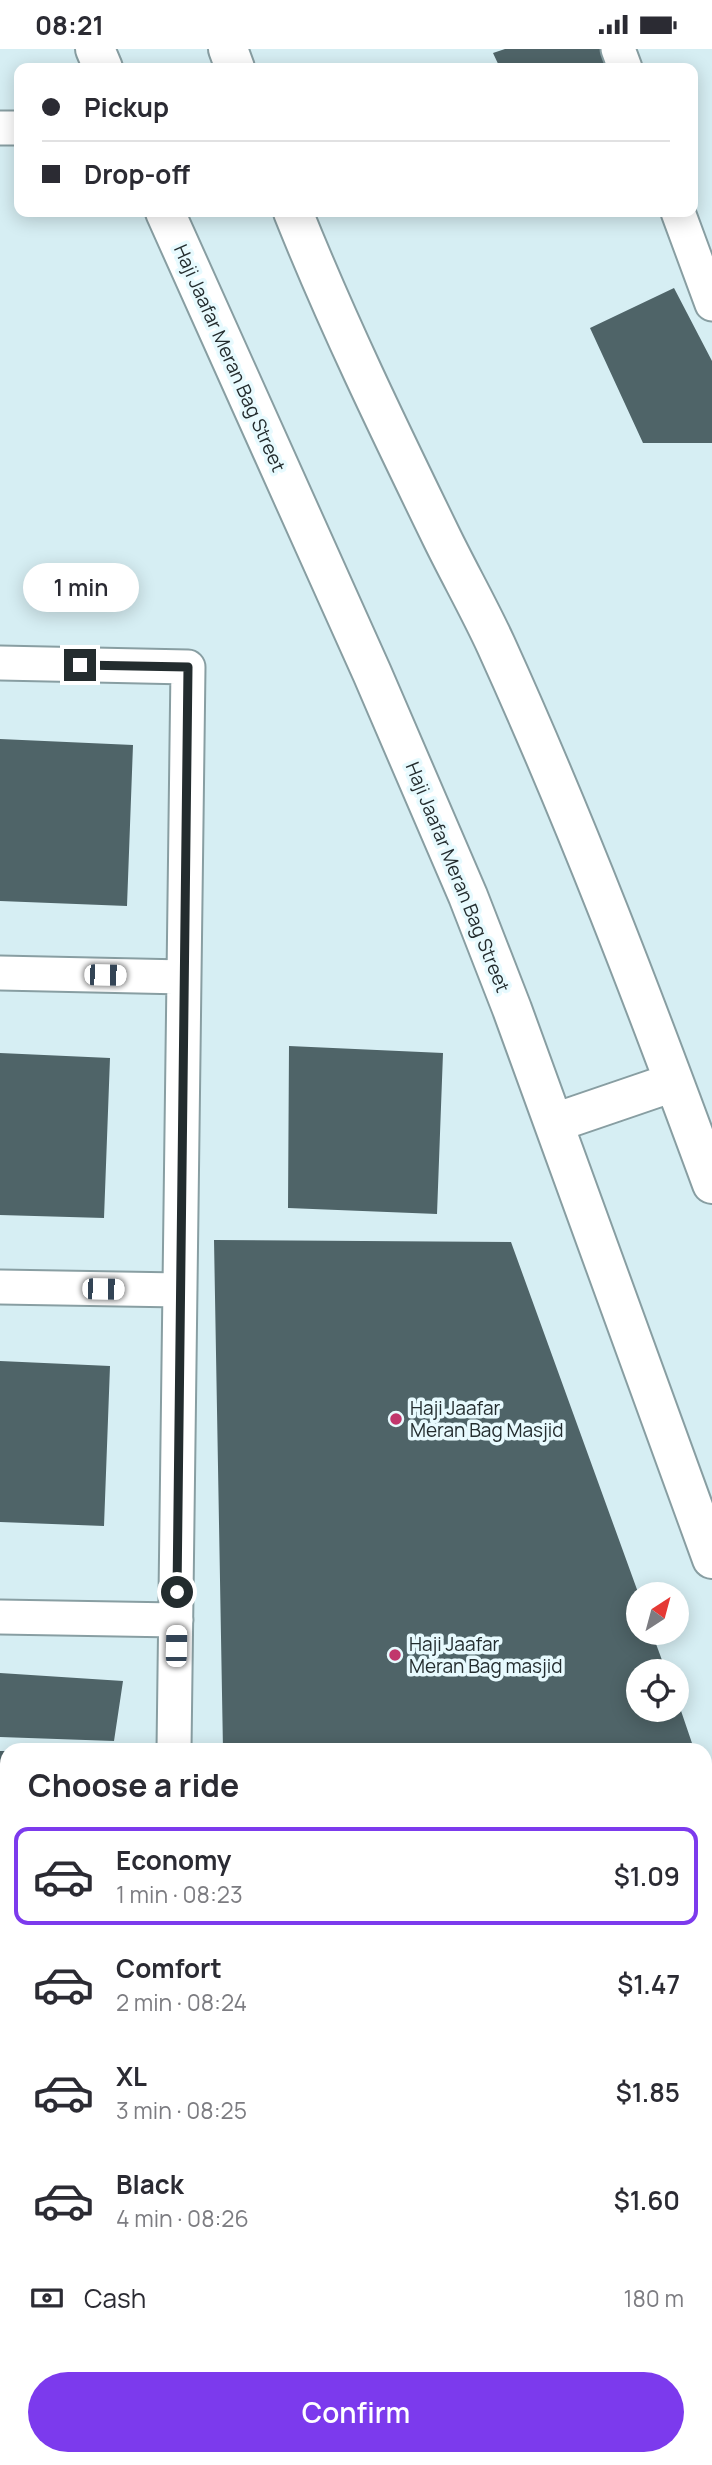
<!DOCTYPE html>
<meta charset="utf-8">
<style>
:root{--surface:#fff;--page:#f2f2f3;--text:#2b2b33;--muted:#7c7c81;--line:#e1e1e2;--accent:#7c3aed}
body{margin:0;font-family:Manrope,sans-serif;background:var(--page);color:var(--text);height:100vh;display:flex;flex-direction:column;font-size:26px;white-space:nowrap}
*{box-sizing:border-box;margin:0}
p{font-size:23px;color:var(--muted)}
.icon{flex:none;width:38px;height:38px;fill:none;stroke:currentColor;stroke-width:2;stroke-linecap:round;stroke-linejoin:round}
.map{position:relative;flex:1;overflow:hidden}
.details{position:absolute;left:0px;top:1694px;width:712px;height:723px;display:flex;flex-direction:column;background:var(--surface);border-radius:21px 21px 0 0;box-shadow:0 4px 18px #0003}
.details>*{flex:none}
.guide{position:absolute;left:14px;top:14px;width:684px;height:154px;border-radius:14px;box-shadow:0 4px 18px #0003;display:grid;align-content:center;height:154px;padding:0 28px;background:var(--surface)}
.needle{width:46px;rotate:36deg}
.controls{position:absolute;left:626px;top:1533px;display:grid;gap:14px}
.controls a{display:grid;place-items:center;width:63px;height:63px;border-radius:50%;background:var(--surface);box-shadow:0 4px 18px #0003;font-size:35px}
.end{position:absolute;width:32px;height:32px;margin:-16px;border:9px solid #232c2e;background:#fff;box-shadow:0 0 0 4px #fff}
.from{border-radius:50%}
.bubble{position:absolute;height:49px;border-radius:24px;background:var(--surface);box-shadow:0 4px 18px #0003;font-size:23px;font-weight:600;line-height:49px;text-align:center}
.car{position:absolute;width:21px;height:42px;margin:-21px -10px;border-radius:9px;box-shadow:0 0 5px 2px #0007;background:linear-gradient(#fff 24%,#345 0 40%,#fff 0 76%,#345 0 86%,#fff 0)}
.guide b{display:flex;align-items:center;gap:24px;height:66px;font-size:26px}
.guide b+b{border-top:2px solid var(--line)}
.guide i{width:18px;height:18px;background:var(--text)}
ul{padding:0;list-style:none}
li{display:flex;align-items:center;gap:21px;height:98px;margin:0 14px 10px;padding:0 14px;border:4px solid transparent;border-radius:14px}
li div{flex:1}
li b{display:block;font-size:26px}
li em{font-style:normal;font-weight:600}
li.on{border-color:var(--accent)}
li>.icon{width:63px;height:63px;stroke-width:1.5}
h2{padding:0 28px;font-size:32px;line-height:84px}
.pay{display:flex;align-items:center;gap:18px;height:77px;padding:0 28px;font-size:26px}
.pay p{margin-inline-start:auto}
.cta{display:flex;gap:14px;margin-top:auto;padding:14px 28px}
.cta a{flex:1;height:80px;border-radius:42px;background:var(--accent);color:#fff;font-size:28px;font-weight:600;line-height:80px;text-align:center}
.status{display:flex;justify-content:space-between;align-items:center;height:49px;padding:0 35px;background:var(--surface);direction:ltr}
.status svg{height:19px;fill:currentColor}
.map>svg:first-child{display:block}
.building{fill:#4f6468}
.lines{fill:none;stroke-linecap:round;stroke-linejoin:round}
.minor-casing{stroke:#889ea2;stroke-width:37}
.tertiary-casing{stroke:#889ea2;stroke-width:42}
.minor{stroke:#fff;stroke-width:33}
.tertiary{stroke:#fff;stroke-width:38}
.route{stroke:#232c2e;stroke-width:9}
.poi-dot{fill:#c1366c;stroke:#e7fafe;stroke-width:2.5}
.labels{text-anchor:middle;stroke-width:7;stroke-linejoin:round;paint-order:stroke}
.street-label{font-size:19px;fill:#232c2e;stroke:#e7fafe}
.poi-label{font-size:19px;fill:#232c2e;stroke:#e7fafe;text-anchor:start}
</style>
<div class="status"><b>08:21</b><svg viewBox="0 0 49 12"><path d="M0 12V9h3v3zM5 12V6h3v6zM10 12V3h3v9zM15 12V0h3v12zM26 1h20v11H26zM47 4h2v5h-2z"/></svg></div>
<div class="map">
<svg width="712" height="2416" viewBox="0 0 712 2416">
<rect width="100%" height="100%" fill="#d6eef3"/>
<path class="building" d="M505,0H602L608,17L601,19H500L493,4Z
M674,239L712,312V394H643L590,279Z
M0,690L133,696L127,857L0,852Z
M289,997L443,1004L437,1165L288,1159Z
M0,1004L110,1009L104,1169L0,1166Z
M214,1191L511,1193L639,1546V1584H652L666,1622H639V1661H677L678,1653L694,1700L223,1701Z
M0,1312L110,1317L104,1477L0,1473Z
M0,1624L123,1632L114,1692L0,1688Z
M0,1702H7V1765H0Z
M0,1770L7,1771V1834H0Z
M0,1843H7V1906H0Z
M0,1909L7,1910V1973H0Z
M0,1981H7V2044H0Z
M0,2054L7,2055V2118L0,2117Z
M0,2143H7V2206H0Z
M0,2232H7V2295H0Z
M0,2317L7,2318V2380H0Z
M0,2383H7V2410H65L64,2416H0Z"/>
<g class="lines">
<defs>
<path id="minor" d="M618,0L625,19
M0,79H19
M678,163L712,255
M0,614L188,618L174,1701
M0,924L184,928
M0,1238L180,1241
M0,1568L176,1571
M705,2077L712,2096
M476,2410V2416
M159,2416V2410"/>
<path id="tertiary" d="M95,0L103,19
M228,0L235,19
M165,163L372,624L468,847L512,960L712,1510
M293,163C337,273 389,380 441,487C459,524 479,559 496,596C576,772 645,953 712,1135
M554,1074L674,1033"/>
</defs>
<use href="#minor" class="minor-casing"/>
<use href="#tertiary" class="tertiary-casing"/>
<use href="#minor" class="minor"/>
<use href="#tertiary" class="tertiary"/>
</g>
<g class="lines">
<path class="route" d="M80,616L188,618L177,1543"/>
</g>
<g class="poi-dot">
<circle cx="396" cy="1370" r="7"/>
<circle cx="395" cy="1606" r="7"/>
</g>
<g class="labels">
<g class="street-label">
<text transform="translate(230 309) rotate(66)" y="7">Haji Jaafar Meran Bag Street</text>
<text transform="translate(458 828) rotate(68)" y="7">Haji Jaafar Meran Bag Street</text>
</g>
<g class="poi-label">
<text x="410" y="1366">Haji Jaafar<tspan x="410" dy="22">Meran Bag Masjid</tspan></text>
<text x="409" y="1602">Haji Jaafar<tspan x="409" dy="22">Meran Bag masjid</tspan></text>
</g>
</g>
</svg>
<div class="controls">
<a><svg class="needle" viewBox="-14 -14 28 28"><path d="M0-13l5 13h-10z" fill="#e53935"/><path d="M0 13l5-13h-10z" fill="#7c7c81"/></svg></a>
<a><svg class="icon" aria-label="locate" viewBox="0 0 24 24"><circle cx="12" cy="12" r="6"/><path d="M12 2v4M12 18v4M2 12h4M18 12h4"/></svg></a>
</div>
<i class="end from" style="left:177px;top:1543px"></i>
<i class="end" style="left:80px;top:616px"></i>
<div class="bubble" style="left:23px;top:514px;width:116px">1 min</div>
<i class="car" style="left:105px;top:926px;rotate:91deg"></i>
<i class="car" style="left:103px;top:1240px;rotate:91deg"></i>
<i class="car" style="left:176px;top:1597px;rotate:1deg"></i>
<div class="guide">
<b><i class="from"></i>Pickup</b>
<b><i></i>Drop-off</b>
</div>
<section class="details">
<h2>Choose a ride</h2>
<ul>
<li class="on"><svg class="icon" aria-label="car" viewBox="0 0 24 24"><path d="M5 17H2v-5l4-1 3-4h7l3 4 3 1v5h-3M9 17h6M6 11h13"/><circle cx="7" cy="17" r="2"/><circle cx="17" cy="17" r="2"/></svg><div><b>Economy</b><p>1 min · 08:23</p></div><em>$1.09</em></li>
<li><svg class="icon" aria-label="car" viewBox="0 0 24 24"><path d="M5 17H2v-5l4-1 3-4h7l3 4 3 1v5h-3M9 17h6M6 11h13"/><circle cx="7" cy="17" r="2"/><circle cx="17" cy="17" r="2"/></svg><div><b>Comfort</b><p>2 min · 08:24</p></div><em>$1.47</em></li>
<li><svg class="icon" aria-label="car" viewBox="0 0 24 24"><path d="M5 17H2v-5l4-1 3-4h7l3 4 3 1v5h-3M9 17h6M6 11h13"/><circle cx="7" cy="17" r="2"/><circle cx="17" cy="17" r="2"/></svg><div><b>XL</b><p>3 min · 08:25</p></div><em>$1.85</em></li>
<li><svg class="icon" aria-label="car" viewBox="0 0 24 24"><path d="M5 17H2v-5l4-1 3-4h7l3 4 3 1v5h-3M9 17h6M6 11h13"/><circle cx="7" cy="17" r="2"/><circle cx="17" cy="17" r="2"/></svg><div><b>Black</b><p>4 min · 08:26</p></div><em>$1.60</em></li>
</ul>
<div class="pay"><svg class="icon" aria-label="cash" viewBox="0 0 24 24"><path d="M3 7h18v10H3z"/><circle cx="12" cy="12" r="2"/></svg>Cash<p>180 m</p></div>
<div class="cta"><a>Confirm</a></div>
</section>
</div>
